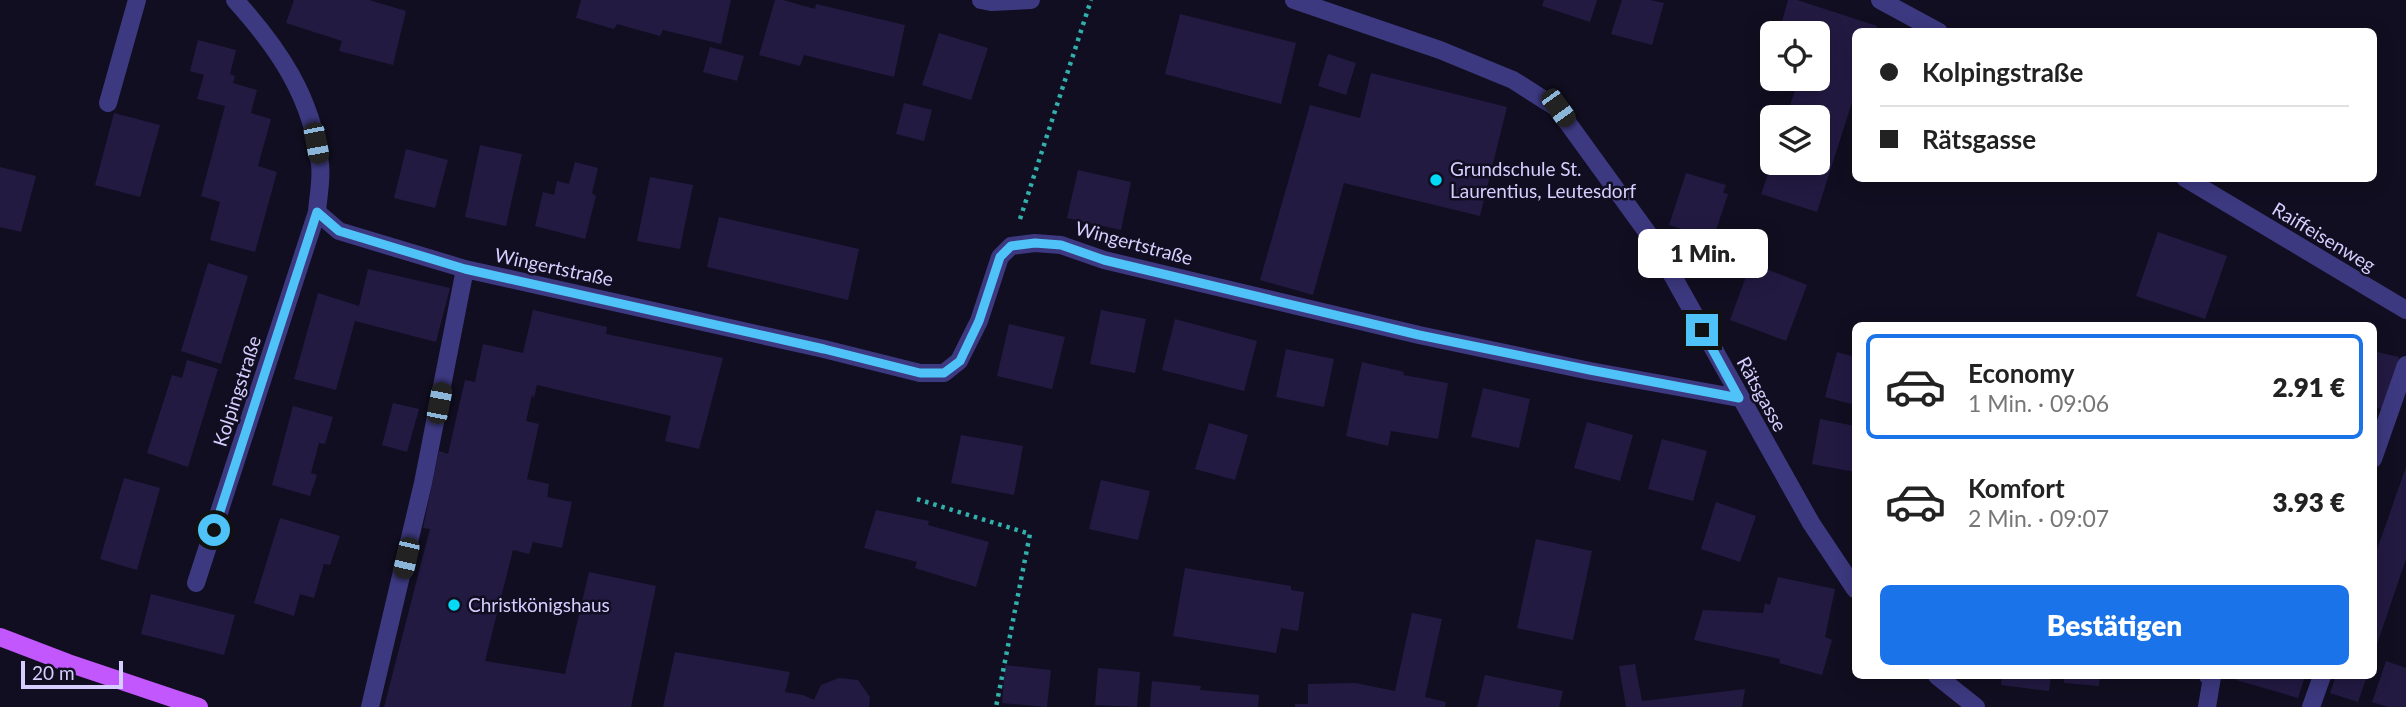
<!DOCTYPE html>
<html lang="de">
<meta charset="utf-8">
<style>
:root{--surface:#fff;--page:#f2f2f2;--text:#222;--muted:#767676;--line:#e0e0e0;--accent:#1a73e8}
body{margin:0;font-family:Lato,sans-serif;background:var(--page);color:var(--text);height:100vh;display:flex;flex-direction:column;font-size:26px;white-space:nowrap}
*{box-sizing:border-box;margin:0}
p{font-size:23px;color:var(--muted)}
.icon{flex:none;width:38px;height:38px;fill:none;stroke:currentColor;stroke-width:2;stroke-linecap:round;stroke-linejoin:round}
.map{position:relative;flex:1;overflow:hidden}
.drawer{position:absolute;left:1852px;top:322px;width:525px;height:357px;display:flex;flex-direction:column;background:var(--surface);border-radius:10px;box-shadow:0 4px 18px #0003}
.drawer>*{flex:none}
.guide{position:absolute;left:1852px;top:28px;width:525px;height:154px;border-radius:10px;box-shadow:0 4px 18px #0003;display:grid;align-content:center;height:154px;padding:0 28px;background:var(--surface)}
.controls{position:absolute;left:1760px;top:21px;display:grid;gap:14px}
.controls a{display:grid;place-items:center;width:70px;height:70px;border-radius:10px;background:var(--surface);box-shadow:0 4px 18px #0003;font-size:35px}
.scale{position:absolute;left:21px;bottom:18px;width:102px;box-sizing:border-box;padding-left:7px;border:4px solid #d5cefe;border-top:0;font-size:19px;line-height:24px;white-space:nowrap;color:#d5cefe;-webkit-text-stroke:5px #110e21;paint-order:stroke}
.end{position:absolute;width:32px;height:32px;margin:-16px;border:9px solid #4fc3f7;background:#111;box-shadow:0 0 0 4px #111}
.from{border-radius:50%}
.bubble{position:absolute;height:49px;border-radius:10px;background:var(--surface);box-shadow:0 4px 18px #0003;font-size:23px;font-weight:800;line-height:49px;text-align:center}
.car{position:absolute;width:21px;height:42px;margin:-21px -10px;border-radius:9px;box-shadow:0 0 5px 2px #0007;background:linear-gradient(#222 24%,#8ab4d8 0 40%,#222 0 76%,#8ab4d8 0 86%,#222 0)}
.guide b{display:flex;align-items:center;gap:24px;height:66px;font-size:26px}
.guide b+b{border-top:2px solid var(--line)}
.guide i{width:18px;height:18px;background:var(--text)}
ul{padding:12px 0 0;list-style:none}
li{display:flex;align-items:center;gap:21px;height:105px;margin:0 14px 10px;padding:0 14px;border:4px solid transparent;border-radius:10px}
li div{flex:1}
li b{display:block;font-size:26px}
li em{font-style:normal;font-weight:800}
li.on{border-color:var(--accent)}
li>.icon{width:63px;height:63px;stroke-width:1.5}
.button{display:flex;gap:14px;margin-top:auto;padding:14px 28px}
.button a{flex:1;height:80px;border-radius:10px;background:var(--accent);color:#fff;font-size:28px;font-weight:800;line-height:80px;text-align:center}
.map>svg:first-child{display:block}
.building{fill:#231a42}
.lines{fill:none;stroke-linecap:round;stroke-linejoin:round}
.path{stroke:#30b1ab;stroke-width:4.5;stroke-dasharray:3.5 5;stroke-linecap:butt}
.service{stroke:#3d3980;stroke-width:18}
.minor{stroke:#3d3980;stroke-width:18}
.primary{stroke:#c157fc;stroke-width:18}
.route{stroke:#4fc3f7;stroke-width:9}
.poi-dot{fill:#04d9f5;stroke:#110e21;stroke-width:2.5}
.labels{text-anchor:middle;stroke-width:5;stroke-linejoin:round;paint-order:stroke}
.poi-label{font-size:19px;fill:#d5cefe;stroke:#110e21;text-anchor:start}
.street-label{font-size:19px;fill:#d5cefe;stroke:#110e21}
</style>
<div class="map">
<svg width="2406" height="707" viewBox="0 0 2406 707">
<rect width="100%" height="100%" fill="#110e21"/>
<path class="building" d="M294,0H369L406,11L393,65L339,51L342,41L286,23Z
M581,0H731L721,44L663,30L660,36L617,24L614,29L576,18Z
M775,0H783L815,9L816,4L905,25L894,77L804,55L800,66L759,55Z
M1544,0H1597L1590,22L1542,6Z
M1622,0H1650L1664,3L1652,45L1611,34Z
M1788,0H1797L1877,26L1875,32H1855V93L1817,212L1761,194L1772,163H1818V117H1786L1799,79H1818V33H1808L1781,25Z
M1180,14L1296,43L1281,104L1165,74Z
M939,33L988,48L971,100L922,85Z
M198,40L236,50L230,74L235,76L233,83L257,90L251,113L271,119L258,166L277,172L255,252L210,240L220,202L201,196L225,106L197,99L204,75L190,71Z
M710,47L744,56L737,81L703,72Z
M1328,54L1356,63L1346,95L1318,86Z
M1371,73L1507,107L1480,216L1344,183L1313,295L1260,280L1310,105L1360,118Z
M904,103L932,110L924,141L896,134Z
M114,113L160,125L140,197L95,185Z
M480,145L522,154L506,226L465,217Z
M406,149L448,160L435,208L394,198Z
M575,162L598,168L592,193L596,196L585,239L535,226L543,192L554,195L557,181L569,184Z
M0,167L36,176L21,232L0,227Z
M1078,170L1131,182L1121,230L1067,218Z
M1686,173L1726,185L1723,193L1728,194L1713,239L1669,225Z
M650,177L693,185L680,249L637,241Z
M719,217L859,249L848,300L707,267Z
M2158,232L2227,256L2205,319L2136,296Z
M208,263L248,276L221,364L181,351Z
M1751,263L1807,285L1786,341L1730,320Z
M368,269L450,288L436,342L355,321L336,390L294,379L318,293L359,306Z
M533,310L607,327L606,334L723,358L699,449L665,441L671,416L537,385L534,398L532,395L526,421L539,424L527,479L549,484L547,497L572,502L562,548L533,542L529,554L513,550L485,661L565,674L589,572L656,586L631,707H384L430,529L423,528L439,451L448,454L465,380L475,382L483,344L523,353Z
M1101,310L1146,319L1135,373L1090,364Z
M1175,319L1257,341L1244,391L1162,370Z
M1009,324L1065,337L1052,389L997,376Z
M1286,349L1334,359L1324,407L1276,397Z
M2373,351L2399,357L2386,410L2373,407Z
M1837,352L1855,357V405L1825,397Z
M187,360L218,369L188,467L147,453L172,375L182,378Z
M1362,362L1404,372L1403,375L1448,383L1438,439L1391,431L1388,446L1346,436Z
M1483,388L1530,399L1519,448L1471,437Z
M393,403L419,409L407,452L382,445Z
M293,406L333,417L325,444L319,443L311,473L317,475L310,496L272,485Z
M1820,419L1855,426V472L1812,464Z
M1587,422L1633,435L1620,481L1574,468Z
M1209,423L1248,435L1235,480L1195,469Z
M961,435L1023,446L1014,495L951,483Z
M1662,439L1707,451L1693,501L1648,489Z
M2406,467V559L2373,656V561Z
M124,478L160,488L137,570L100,559Z
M1101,480L1150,491L1138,540L1089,529Z
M1716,502L1756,516L1740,562L1701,549Z
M876,510L929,521L928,525L989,542L976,587L915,568L917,562L864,548Z
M280,518L340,536L330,565L324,564L314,598L300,594L294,616L254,603Z
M1536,539L1592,551L1573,640L1517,628Z
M1185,568L1291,586V590L1304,592L1298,631L1281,628L1276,653L1173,636Z
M1778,577L1835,589L1825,637L1832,640L1822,675L1779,663L1780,659L1694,640L1703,610L1763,613L1765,603L1770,605Z
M151,594L235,615L224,655L141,634Z
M1412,613L1442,619L1425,697L1446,702L1445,707H1295V704H1308V684L1355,683L1395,691Z
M675,652L790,672L785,692L803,695L814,700L821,685L839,678L858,680L870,697L869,707H663Z
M2386,661L2406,668V707H2388L2372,702Z
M1635,664L1642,701L1745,689L1742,707H1626L1619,666Z
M1005,665L1051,670L1047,707L1002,703Z
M1098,668L1140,672L1137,707L1095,705Z
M1485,675L1563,691L1559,707H1477Z
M2002,676H2051L2049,691L2001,685Z
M2064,676H2100L2099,686L2064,683Z
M2237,676H2305L2298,698L2236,680Z
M2336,676H2367L2358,702L2330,693Z
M1152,681L1201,686L1200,690L1259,695L1258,707H1150Z"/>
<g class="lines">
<path class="path" d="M1020,219L1091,0
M917,499L1030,534L996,707"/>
<path class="service" d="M108,103L137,0
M2373,459L2406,365
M2207,707L2212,677L2208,676
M2311,707L2322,676"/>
<path class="minor" d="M981,0L991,2L1031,0
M1294,0L1440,50L1513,80L1557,108L1652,239L1811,523L1855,589
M1880,0L1939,32
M2185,178L2406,310
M317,212L339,231L465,269L824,349L920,373H944L959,361L979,321L1000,257L1011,246L1035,243L1061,245L1104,260L1419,335L1590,371L1739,398
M196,583L317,212C318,197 322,179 320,164C312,97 279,49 235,0
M1937,676L1976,707
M370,707L423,483L465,269"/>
<path class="primary" d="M0,637L68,663L199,707"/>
</g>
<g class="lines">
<path class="route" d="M214,530L317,212L339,231L465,269L824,349L920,373H944L960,361L979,321L1000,257L1011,246L1035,243L1061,245L1104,260L1419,335L1590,370L1739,398L1702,330"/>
</g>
<g class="poi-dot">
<circle cx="1436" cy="180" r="7"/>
<circle cx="454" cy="605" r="7"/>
</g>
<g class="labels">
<g class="poi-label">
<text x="1450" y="176">Grundschule St.<tspan x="1450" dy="22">Laurentius, Leutesdorf</tspan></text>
<text x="468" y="612">Christkönigshaus</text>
</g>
<g class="street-label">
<text transform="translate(2324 237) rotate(31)" y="7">Raiffeisenweg</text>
<text transform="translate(1134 243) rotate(15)" y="7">Wingertstraße</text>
<text transform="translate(554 267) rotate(12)" y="7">Wingertstraße</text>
<text transform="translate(237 391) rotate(-72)" y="7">Kolpingstraße</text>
<text transform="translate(1762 394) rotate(61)" y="7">Rätsgasse</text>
</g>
</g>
</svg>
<div class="controls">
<a><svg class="icon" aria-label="locate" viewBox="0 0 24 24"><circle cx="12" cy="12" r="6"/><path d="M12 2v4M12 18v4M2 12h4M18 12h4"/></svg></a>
<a><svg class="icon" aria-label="layers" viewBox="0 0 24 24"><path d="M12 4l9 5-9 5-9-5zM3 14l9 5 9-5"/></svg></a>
</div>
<div class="scale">20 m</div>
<i class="end from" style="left:214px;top:530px"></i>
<i class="end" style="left:1702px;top:330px"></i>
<div class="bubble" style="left:1638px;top:229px;width:130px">1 Min.</div>
<i class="car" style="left:1558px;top:108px;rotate:144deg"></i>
<i class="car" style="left:316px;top:143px;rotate:169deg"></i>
<i class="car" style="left:439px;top:403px;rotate:11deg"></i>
<i class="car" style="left:406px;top:558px;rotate:193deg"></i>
<div class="guide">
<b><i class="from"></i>Kolpingstraße</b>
<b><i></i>Rätsgasse</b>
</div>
<section class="drawer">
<ul>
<li class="on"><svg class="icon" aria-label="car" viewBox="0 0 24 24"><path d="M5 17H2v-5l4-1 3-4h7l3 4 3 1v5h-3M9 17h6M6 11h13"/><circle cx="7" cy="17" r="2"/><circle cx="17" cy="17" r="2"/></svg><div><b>Economy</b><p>1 Min. · 09:06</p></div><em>2.91 €</em></li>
<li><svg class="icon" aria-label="car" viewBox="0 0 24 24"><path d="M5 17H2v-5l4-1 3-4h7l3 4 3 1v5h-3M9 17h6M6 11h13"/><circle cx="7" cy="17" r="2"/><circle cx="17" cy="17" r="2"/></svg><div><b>Komfort</b><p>2 Min. · 09:07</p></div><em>3.93 €</em></li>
</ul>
<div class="button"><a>Bestätigen</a></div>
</section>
</div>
